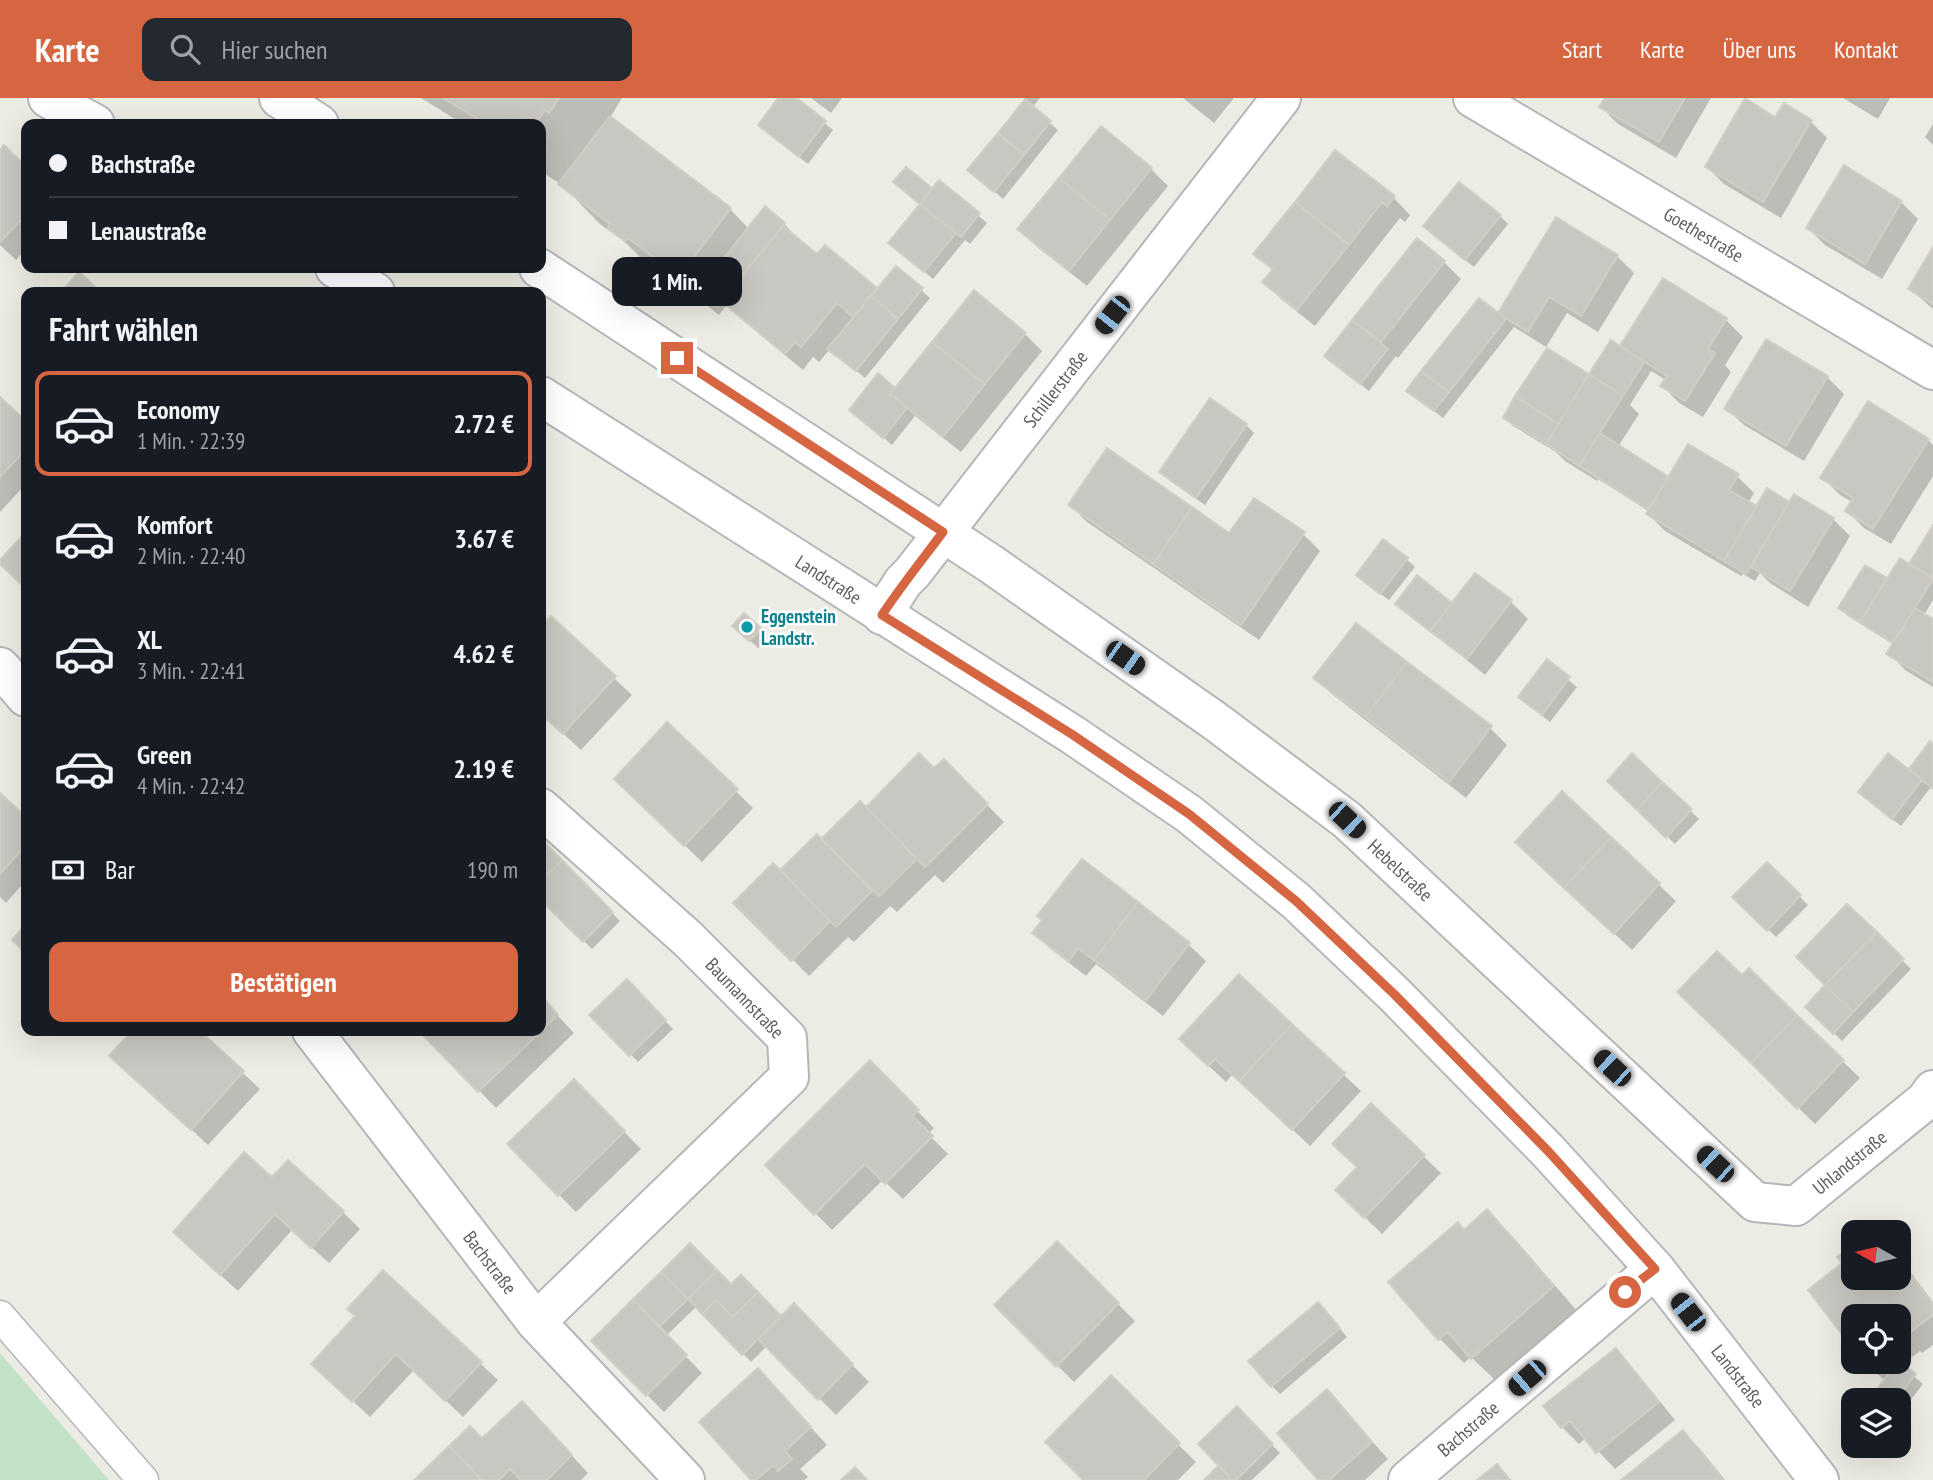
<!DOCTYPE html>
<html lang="de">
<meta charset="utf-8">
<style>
:root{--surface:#171b24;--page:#242831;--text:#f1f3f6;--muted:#9ea1a6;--line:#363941;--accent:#d66541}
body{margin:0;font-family:"PT Sans Narrow",sans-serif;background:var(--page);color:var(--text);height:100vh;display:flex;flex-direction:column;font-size:26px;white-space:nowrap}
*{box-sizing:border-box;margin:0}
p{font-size:23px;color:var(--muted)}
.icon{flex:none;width:38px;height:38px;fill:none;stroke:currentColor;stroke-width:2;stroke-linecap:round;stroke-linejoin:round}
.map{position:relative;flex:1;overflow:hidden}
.sheet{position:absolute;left:21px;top:189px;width:525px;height:749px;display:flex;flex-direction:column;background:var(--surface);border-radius:14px;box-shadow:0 7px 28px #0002}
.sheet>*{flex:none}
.guide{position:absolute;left:21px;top:21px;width:525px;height:154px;border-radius:14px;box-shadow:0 7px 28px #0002;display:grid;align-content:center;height:154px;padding:0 28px;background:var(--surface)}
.needle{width:46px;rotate:278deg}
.tools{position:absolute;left:1841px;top:1122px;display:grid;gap:14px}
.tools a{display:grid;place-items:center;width:70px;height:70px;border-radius:14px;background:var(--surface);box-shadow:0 7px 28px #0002;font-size:35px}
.end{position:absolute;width:32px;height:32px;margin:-16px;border:9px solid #d66541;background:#fff;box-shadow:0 0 0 4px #fff}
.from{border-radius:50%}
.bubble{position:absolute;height:49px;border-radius:14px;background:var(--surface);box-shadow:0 7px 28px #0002;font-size:23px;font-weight:700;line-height:49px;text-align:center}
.car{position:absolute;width:21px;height:42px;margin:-21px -10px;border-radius:9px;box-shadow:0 0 5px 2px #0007;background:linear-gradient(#222 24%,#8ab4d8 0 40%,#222 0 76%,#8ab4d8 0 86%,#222 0)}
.guide b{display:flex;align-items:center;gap:24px;height:66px;font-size:26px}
.guide b+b{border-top:2px solid var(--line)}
.guide i{width:18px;height:18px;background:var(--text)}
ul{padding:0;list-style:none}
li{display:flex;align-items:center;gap:21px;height:105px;margin:0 14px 10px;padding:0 14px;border:4px solid transparent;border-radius:14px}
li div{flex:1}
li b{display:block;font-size:26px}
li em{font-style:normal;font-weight:700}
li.selected{border-color:var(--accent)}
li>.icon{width:63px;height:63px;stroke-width:1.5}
h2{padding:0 28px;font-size:32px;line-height:84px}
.pay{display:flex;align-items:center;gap:18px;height:77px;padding:0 28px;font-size:26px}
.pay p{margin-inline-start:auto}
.cta{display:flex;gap:14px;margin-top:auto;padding:14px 28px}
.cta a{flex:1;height:80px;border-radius:14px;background:var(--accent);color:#fff;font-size:28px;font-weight:700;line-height:80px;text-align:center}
header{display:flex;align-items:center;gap:42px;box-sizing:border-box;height:98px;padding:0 35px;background:var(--accent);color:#fff}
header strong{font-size:33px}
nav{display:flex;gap:38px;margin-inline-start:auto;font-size:24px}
.search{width:490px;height:63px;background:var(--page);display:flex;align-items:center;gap:18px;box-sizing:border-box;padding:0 24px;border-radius:14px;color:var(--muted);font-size:26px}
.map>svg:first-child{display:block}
.green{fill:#c3e2c8}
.shadow{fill:#0003}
.building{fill:#c9c7c1;stroke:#d1cfc3;stroke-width:2}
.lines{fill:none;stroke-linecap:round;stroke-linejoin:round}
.lane-casing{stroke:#b5b5ba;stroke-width:33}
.street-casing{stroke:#b5b5ba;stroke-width:42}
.secondary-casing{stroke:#b6b7bd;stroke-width:42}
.lane{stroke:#fff;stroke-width:30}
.street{stroke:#fff;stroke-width:38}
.secondary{stroke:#fff;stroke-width:38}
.route{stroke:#d66541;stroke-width:9}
.culture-dot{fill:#0f9aa8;stroke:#fff;stroke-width:2.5}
.labels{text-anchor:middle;stroke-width:5;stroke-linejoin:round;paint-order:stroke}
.street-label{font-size:19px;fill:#5c5e63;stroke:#fff}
.culture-label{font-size:19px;font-weight:bold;fill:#0d838f;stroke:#fff;text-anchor:start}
</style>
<header>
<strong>Karte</strong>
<div class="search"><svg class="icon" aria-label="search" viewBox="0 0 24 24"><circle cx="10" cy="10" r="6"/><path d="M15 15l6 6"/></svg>Hier suchen</div>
<nav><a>Start</a><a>Karte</a><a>Über uns</a><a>Kontakt</a></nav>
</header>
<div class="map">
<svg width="1933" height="1382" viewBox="0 0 1933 1382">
<rect width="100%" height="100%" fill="#edece4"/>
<path class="green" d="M0,1255L109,1382H0Z"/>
<path class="shadow" d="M421,0H622L610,20L730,111L749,131L784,126L792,134L790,136L818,159L825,150L877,193L896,170L930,200L865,280L830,251L819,264L813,259L803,272L740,220L727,207L719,217L669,178L666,181L650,169L626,145L600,126L561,86L541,74V26H463Z
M780,0H795L833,32L808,66L768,35Z
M811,0H842L831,15Z
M1024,0H1040L1032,10L1058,32L1003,101L970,72L1026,2Z
M1183,0H1234L1214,25Z
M1607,0H1711L1676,60L1618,26L1601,9Z
M1843,0H1890L1878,21Z
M1776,21L1811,24L1827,40L1781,120L1724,86L1707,69Z
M1933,26V47L1925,39Z
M4,50L26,71V151L16,162L0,147V54Z
M1335,54L1394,100L1410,117L1405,124L1400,120L1315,228L1281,201L1264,184L1273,173L1256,155Z
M906,71L933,92L939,84L987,125L970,146L965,142L933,181L890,145L921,107L903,92Z
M1151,71L1168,88L1087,188L1036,148L1020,131Z
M1901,104L1918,121L1882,181L1825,147L1808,130Z
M1500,118L1508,126L1474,169L1433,136Z
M1417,143L1444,164L1461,181L1398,260L1396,258L1369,293L1326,258Z
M1933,153V211L1910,191Z
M1617,158L1634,175L1598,234L1567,215L1546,249L1514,229L1443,320L1408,292L1504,222L1506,220L1500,214Z
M1664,183L1726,222L1743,239L1725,267L1731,274L1703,319L1679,305L1663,288L1666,282L1651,273L1630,307L1639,316L1618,349L1669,381L1737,378L1754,395L1748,405L1755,409L1788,405L1833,421L1850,438L1808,509L1770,485L1760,475L1755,483L1743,476L1741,478L1665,433L1648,416L1650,414L1598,381L1597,383L1565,363L1556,354L1513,328L1505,319L1547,252L1588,278L1621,251Z
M1025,236L1042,253L961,354L915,318L892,347L852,312Z
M1827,279L1844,296L1804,363L1744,327L1727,311Z
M0,301L26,325V386L0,414Z
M1246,327L1254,335L1205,407L1169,382L1161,374Z
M1928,342L1933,347V378L1891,446L1864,430L1847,413L1852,404L1840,397L1823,380Z
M1070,407L1230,437L1303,436L1320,453L1259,542L1087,424Z
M1933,430V502L1924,517L1933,523V589L1905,572L1889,555L1894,547L1848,518L1840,510L1865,469L1888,483L1910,468Z
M1406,461L1415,469L1389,502L1366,485Z
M1476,477L1511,504L1528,521L1485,577L1441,541L1453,507Z
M744,518L768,540L758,550L734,528Z
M551,521L632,597L581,652L541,615V532Z
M1547,564L1577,589L1550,624L1529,607Z
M1315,580L1490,630L1507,647L1466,700L1332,596Z
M667,626L753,710L702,764L633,697Z
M1930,646L1933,648V691L1931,689L1901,728L1868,702L1909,674Z
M919,658L934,673L944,663L1004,724L943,785L935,777L897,814L890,808L854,844L848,839L809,878L736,805L780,775L817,739L821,743L866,711Z
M1632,658L1699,721L1675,746L1609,683Z
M1562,696L1676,803L1632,852L1534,761Z
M0,697L26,721V782L6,805L0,799Z
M541,743L620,823L592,851L541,800Z
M1082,764L1189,847L1206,863L1163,918L1096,866L1086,878L1051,851L1035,835Z
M1767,766L1808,807L1776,839L1734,799Z
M1847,808L1911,871L1842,943L1808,909L1828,887Z
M1749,873L1860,980L1815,1026L1680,894L1742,879Z
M1239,879L1361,993L1310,1048L1233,976L1226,984L1198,958Z
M627,883L673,931L638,964L592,917Z
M541,900L574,935L496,1010L422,933H541Z
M135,933H184L187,936L190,933H198L260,991L208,1047L112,958Z
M870,965L934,1030L928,1036L948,1056L903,1101L883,1082L832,1132L767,1067Z
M574,983L641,1051L576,1114L509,1046Z
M1371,1008L1441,1075L1382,1136L1337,1092L1359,1070Z
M272,1082L343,1114L360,1131L329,1165L292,1132L238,1193L192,1151Z
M1487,1113L1512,1138L1578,1214L1497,1284L1471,1259L1464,1265L1440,1241L1391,1184L1465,1133Z
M1057,1146L1135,1223L1074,1284L997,1207Z
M690,1147L731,1189L781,1220L794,1208L869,1284L836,1317L767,1248L751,1264L697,1208L666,1238L702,1275L664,1314L594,1243Z
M1853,1149V1180H1899V1159L1933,1204V1247L1922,1255L1920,1253L1901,1267L1923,1286L1899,1317V1302H1876L1889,1278L1888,1277L1883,1281L1865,1264H1899V1218H1853V1248L1810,1192L1845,1165L1840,1160Z
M383,1175L498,1282L463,1319L414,1272L370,1319L330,1282Z
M1326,1214L1347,1239L1280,1296L1272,1288Z
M1616,1252L1632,1269L1675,1322L1615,1371L1586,1340L1579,1346L1562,1329Z
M1111,1280L1196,1364L1178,1382H1085Z
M774,1289L827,1347L800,1371L808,1379L804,1382H753Z
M1237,1311L1280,1355L1252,1382H1206L1221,1368Z
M1343,1311L1388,1361L1365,1382H1321Z
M539,1322L588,1375L581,1382H416L483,1343Z
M1683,1334L1700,1351L1725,1382H1624Z"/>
<path class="building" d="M443,0H559L549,15L545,12L536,26H486Z
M778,0H797L826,23L799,59L758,27Z
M1605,0H1685L1659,44L1599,9Z
M1745,0L1775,19L1784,5L1812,22L1763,104L1705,69Z
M1025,1L1051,23L1024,57L998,35Z
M610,18L731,110L679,179L628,140L625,143L608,130L610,126L558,86Z
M1101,28L1152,70L1110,122L1059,80Z
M998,35L1024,57L994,94L967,72Z
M4,47L26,69V117L0,144V52Z
M1335,52L1395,98L1387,108L1382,104L1349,147L1295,104Z
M1844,67L1902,103L1865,166L1806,130Z
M906,69L932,90L920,106L893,84Z
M1059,80L1110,122L1069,173L1017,131Z
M939,82L980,115L961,139L920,106Z
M1459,84L1501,117L1465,162L1423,128Z
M1295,104L1349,147L1297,212L1262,184L1273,171L1253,156Z
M920,106L956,135L924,174L888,145Z
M765,108L785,125L744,176L724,160Z
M1556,119L1618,157L1581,218L1549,199L1528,234L1498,215Z
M783,128L817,156L825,147L877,190L853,219L837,205L801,249L795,244L785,256L721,203Z
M1417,140L1445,163L1381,244L1352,222Z
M1933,149V206L1908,191Z
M896,168L923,190L898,221L871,198Z
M79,174L101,194H61Z
M1663,180L1727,220L1708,251L1715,255L1685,303L1660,288L1667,278L1620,248Z
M974,192L1026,235L985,286L932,244Z
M871,198L898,221L856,273L827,251Z
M1479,200L1506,221L1449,294L1421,273Z
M1352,222L1388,251L1360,286L1324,258Z
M1766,241L1828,278L1786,348L1724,311Z
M1611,242L1644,264L1623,298L1589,276Z
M932,244L985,286L943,339L890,296Z
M1547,250L1589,276L1558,326L1515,298Z
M1421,273L1449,294L1434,313L1406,293Z
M878,275L895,290L890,296L907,310L883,340L849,312Z
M1589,276L1623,298L1579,368L1546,346Z
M1515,298L1558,326L1546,346L1503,320Z
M0,299L26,323V351L0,379Z
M1210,300L1247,326L1196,400L1159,374Z
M1868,303L1929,341L1873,431L1845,413L1853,400L1820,380Z
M1600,335L1669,379L1648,411L1579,368Z
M1688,346L1739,376L1729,392L1757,408L1724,463L1646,416Z
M1107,350L1192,409L1153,466L1068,407Z
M1767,390L1789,404L1746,476L1724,463Z
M1794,396L1834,420L1790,493L1751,469Z
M1254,400L1305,434L1241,527L1153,466L1192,409L1229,435Z
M1933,427V480L1909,466Z
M26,434V491L0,466V462Z
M1383,441L1408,460L1380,496L1356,477Z
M1900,460L1933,481L1893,545L1860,524Z
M1865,467L1887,480L1860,524L1838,510Z
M1475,475L1512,502L1467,561L1430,533Z
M1417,477L1452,505L1430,533L1395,506Z
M1915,510L1933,521V584L1886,556Z
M744,515L761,530L749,543L732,528Z
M551,518L616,578L563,636L541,616V529Z
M1356,525L1407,564L1365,619L1313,580Z
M1547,561L1570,579L1542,617L1518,599Z
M1407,564L1492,628L1449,684L1365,619Z
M667,624L738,691L684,748L614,681Z
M1930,643L1933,646V691L1909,671Z
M919,655L934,670L944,661L988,706L925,769L866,709Z
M1632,655L1662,684L1637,712L1607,683Z
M1888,655L1922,682L1892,721L1858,694Z
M1662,684L1692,711L1666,740L1637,712Z
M1562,693L1611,739L1564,790L1515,744Z
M0,695L26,719V747L0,776Z
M860,703L917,761L879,798L821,741Z
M817,736L872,793L836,829L780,772Z
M1611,739L1660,785L1614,836L1564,790Z
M541,741L562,762L541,783Z
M1082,761L1138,804L1094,862L1078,850L1069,863L1032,835L1042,822L1037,818Z
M562,762L613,814L583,844L541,802V783Z
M1767,764L1801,797L1767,833L1732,799Z
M773,765L830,823L791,863L733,805Z
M1138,804L1190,845L1146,902L1094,862Z
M1847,806L1877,834L1825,887L1796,859Z
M26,826V855L12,842Z
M1877,834L1904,861L1853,914L1825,887Z
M1717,853L1742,877L1749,870L1797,917L1751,965L1677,894Z
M1239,876L1292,926L1239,983L1215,961L1208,968L1179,941Z
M627,881L666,922L629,958L589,917Z
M1825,887L1853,914L1833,936L1805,909Z
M541,898L558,917L478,994L419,933H541Z
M1797,917L1844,962L1797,1011L1751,965Z
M1292,926L1345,975L1292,1032L1239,983Z
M132,933H200L244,973L191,1032L109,958Z
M870,962L919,1012L912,1018L933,1038L885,1086L865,1066L814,1117L765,1067Z
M574,981L625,1033L558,1098L507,1046Z
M1371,1005L1425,1057L1364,1120L1335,1092L1357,1069L1332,1046Z
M244,1054L272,1079L288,1062L344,1113L311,1150L275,1116L220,1177L173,1134Z
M1487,1111L1554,1188L1471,1261L1448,1234L1438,1242L1388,1184L1458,1124L1464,1132Z
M1057,1143L1119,1205L1056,1269L994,1207Z
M690,1145L717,1172L688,1201L661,1174Z
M1853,1147V1180H1899V1162L1933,1206V1217L1904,1239L1902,1237L1899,1239V1218H1853V1251L1808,1192L1842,1165L1837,1159Z
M383,1172L482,1264L445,1303L396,1256L352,1304L311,1266L355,1218L347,1211Z
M717,1172L731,1186L741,1177L758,1194L733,1219L716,1202L702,1216L688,1201Z
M661,1174L688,1201L659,1229L633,1201Z
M758,1194L781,1218L742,1257L702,1216L716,1202L733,1219Z
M633,1201L687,1257L646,1298L591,1243Z
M1318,1204L1340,1230L1271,1289L1248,1263Z
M794,1205L853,1266L818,1302L758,1241Z
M1616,1250L1659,1304L1596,1355L1570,1323L1561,1330L1543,1308Z
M1899,1263L1916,1276L1896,1302H1875L1871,1299Z
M758,1270L811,1329L785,1353L792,1361L778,1373L773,1367L756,1382H751L699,1324Z
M1111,1277L1180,1345L1144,1382H1083L1045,1344Z
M1327,1291L1372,1344L1329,1382H1318L1277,1335Z
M522,1303L572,1357L547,1382H521L510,1371L499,1382H482L449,1348L470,1328L482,1340Z
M1237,1308L1273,1346L1236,1382H1232L1198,1346Z
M1683,1332L1723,1382H1621Z
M449,1348L482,1382H414Z
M1497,1366L1510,1382H1477Z
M1219,1367L1232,1382H1204Z
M855,1369L867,1382H841Z"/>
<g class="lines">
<defs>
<path id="lane" d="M0,1218L143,1382"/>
<g id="street">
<path d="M279,0L319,26"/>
<path id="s1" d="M1473,0L1933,272"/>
<path id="s2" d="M539,170L991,466L1215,623L1347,722L1755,1104L1796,1108L1926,1002L1933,992"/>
<path id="s3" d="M882,517L903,484L912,475L1281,0"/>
<path d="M0,569L26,599"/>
<path id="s4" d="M312,933L536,1224L685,1382"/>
<path d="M536,1224L789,979L787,940L688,841L541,710"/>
<path id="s5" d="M1408,1382L1655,1171"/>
</g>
<g id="secondary">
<path d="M48,0L95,26"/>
<path d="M335,170L375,194"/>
<path id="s6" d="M541,298L1073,637L1189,716L1296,803L1395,897L1548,1053L1655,1171L1819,1382"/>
</g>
</defs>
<use href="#lane" class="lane-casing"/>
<use href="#street" class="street-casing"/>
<use href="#secondary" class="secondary-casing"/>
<use href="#lane" class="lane"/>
<use href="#street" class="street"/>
<use href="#secondary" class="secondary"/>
</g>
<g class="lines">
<path class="route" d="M677,260L943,434C923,461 901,488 882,517L1073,637L1189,716L1296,803L1395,897L1548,1053L1655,1171L1625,1194"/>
</g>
<circle class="culture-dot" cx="747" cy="529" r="7"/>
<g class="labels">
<g class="street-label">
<text dy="7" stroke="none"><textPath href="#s1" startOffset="268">Goethestraße</textPath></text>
<text dy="7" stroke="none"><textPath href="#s3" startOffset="285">Schillerstraße</textPath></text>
<text dy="7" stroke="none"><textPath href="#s6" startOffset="341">Landstraße</textPath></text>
<text dy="7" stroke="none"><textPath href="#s2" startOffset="1052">Hebelstraße</textPath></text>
<text transform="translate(745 900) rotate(46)" y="7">Baumannstraße</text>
<text dy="7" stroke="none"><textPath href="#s2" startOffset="1648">Uhlandstraße</textPath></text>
<text dy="7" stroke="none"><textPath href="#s4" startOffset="292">Bachstraße</textPath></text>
<text dy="7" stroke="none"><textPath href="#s6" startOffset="1559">Landstraße</textPath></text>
<text dy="7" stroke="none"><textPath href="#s5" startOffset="79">Bachstraße</textPath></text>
</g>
<g class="culture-label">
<text x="761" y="525">Eggenstein<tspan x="761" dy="22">Landstr.</tspan></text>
</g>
</g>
</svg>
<div class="tools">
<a><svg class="needle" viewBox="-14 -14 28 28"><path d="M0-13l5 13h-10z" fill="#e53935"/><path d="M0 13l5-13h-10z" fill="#9ea1a6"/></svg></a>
<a><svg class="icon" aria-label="locate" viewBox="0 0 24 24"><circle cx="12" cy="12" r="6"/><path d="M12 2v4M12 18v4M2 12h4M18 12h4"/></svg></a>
<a><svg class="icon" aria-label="layers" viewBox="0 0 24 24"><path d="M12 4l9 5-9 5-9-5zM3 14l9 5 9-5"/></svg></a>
</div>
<i class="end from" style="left:1625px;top:1194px"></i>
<i class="end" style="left:677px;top:260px"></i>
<div class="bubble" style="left:612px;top:159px;width:130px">1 Min.</div>
<i class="car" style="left:1112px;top:217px;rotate:218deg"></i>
<i class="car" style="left:1125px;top:560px;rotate:125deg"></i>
<i class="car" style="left:1347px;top:722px;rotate:133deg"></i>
<i class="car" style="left:1612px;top:970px;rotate:313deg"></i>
<i class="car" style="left:1715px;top:1066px;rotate:313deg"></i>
<i class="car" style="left:1688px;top:1214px;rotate:322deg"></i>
<i class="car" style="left:1527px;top:1280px;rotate:229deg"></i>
<div class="guide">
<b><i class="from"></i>Bachstraße</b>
<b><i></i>Lenaustraße</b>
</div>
<section class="sheet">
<h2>Fahrt wählen</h2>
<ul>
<li class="selected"><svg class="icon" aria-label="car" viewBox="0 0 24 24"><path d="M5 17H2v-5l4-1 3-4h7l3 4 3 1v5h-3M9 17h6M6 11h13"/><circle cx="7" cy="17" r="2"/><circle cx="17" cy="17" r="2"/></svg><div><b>Economy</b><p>1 Min. · 22:39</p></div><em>2.72 €</em></li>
<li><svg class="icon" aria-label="car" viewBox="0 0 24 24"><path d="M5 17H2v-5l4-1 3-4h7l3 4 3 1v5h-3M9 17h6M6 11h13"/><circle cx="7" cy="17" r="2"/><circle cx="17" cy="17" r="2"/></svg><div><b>Komfort</b><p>2 Min. · 22:40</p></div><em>3.67 €</em></li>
<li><svg class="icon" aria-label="car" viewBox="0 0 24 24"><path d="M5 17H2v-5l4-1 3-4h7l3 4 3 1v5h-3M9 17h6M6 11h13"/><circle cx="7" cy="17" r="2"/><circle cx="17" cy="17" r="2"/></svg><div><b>XL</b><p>3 Min. · 22:41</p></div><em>4.62 €</em></li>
<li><svg class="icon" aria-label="car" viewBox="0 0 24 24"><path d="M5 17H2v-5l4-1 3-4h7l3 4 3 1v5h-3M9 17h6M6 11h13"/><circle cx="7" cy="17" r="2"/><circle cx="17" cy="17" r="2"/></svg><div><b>Green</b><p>4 Min. · 22:42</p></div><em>2.19 €</em></li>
</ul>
<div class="pay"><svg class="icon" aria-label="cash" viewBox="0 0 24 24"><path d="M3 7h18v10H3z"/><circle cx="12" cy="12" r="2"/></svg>Bar<p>190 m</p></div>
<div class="cta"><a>Bestätigen</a></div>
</section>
</div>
